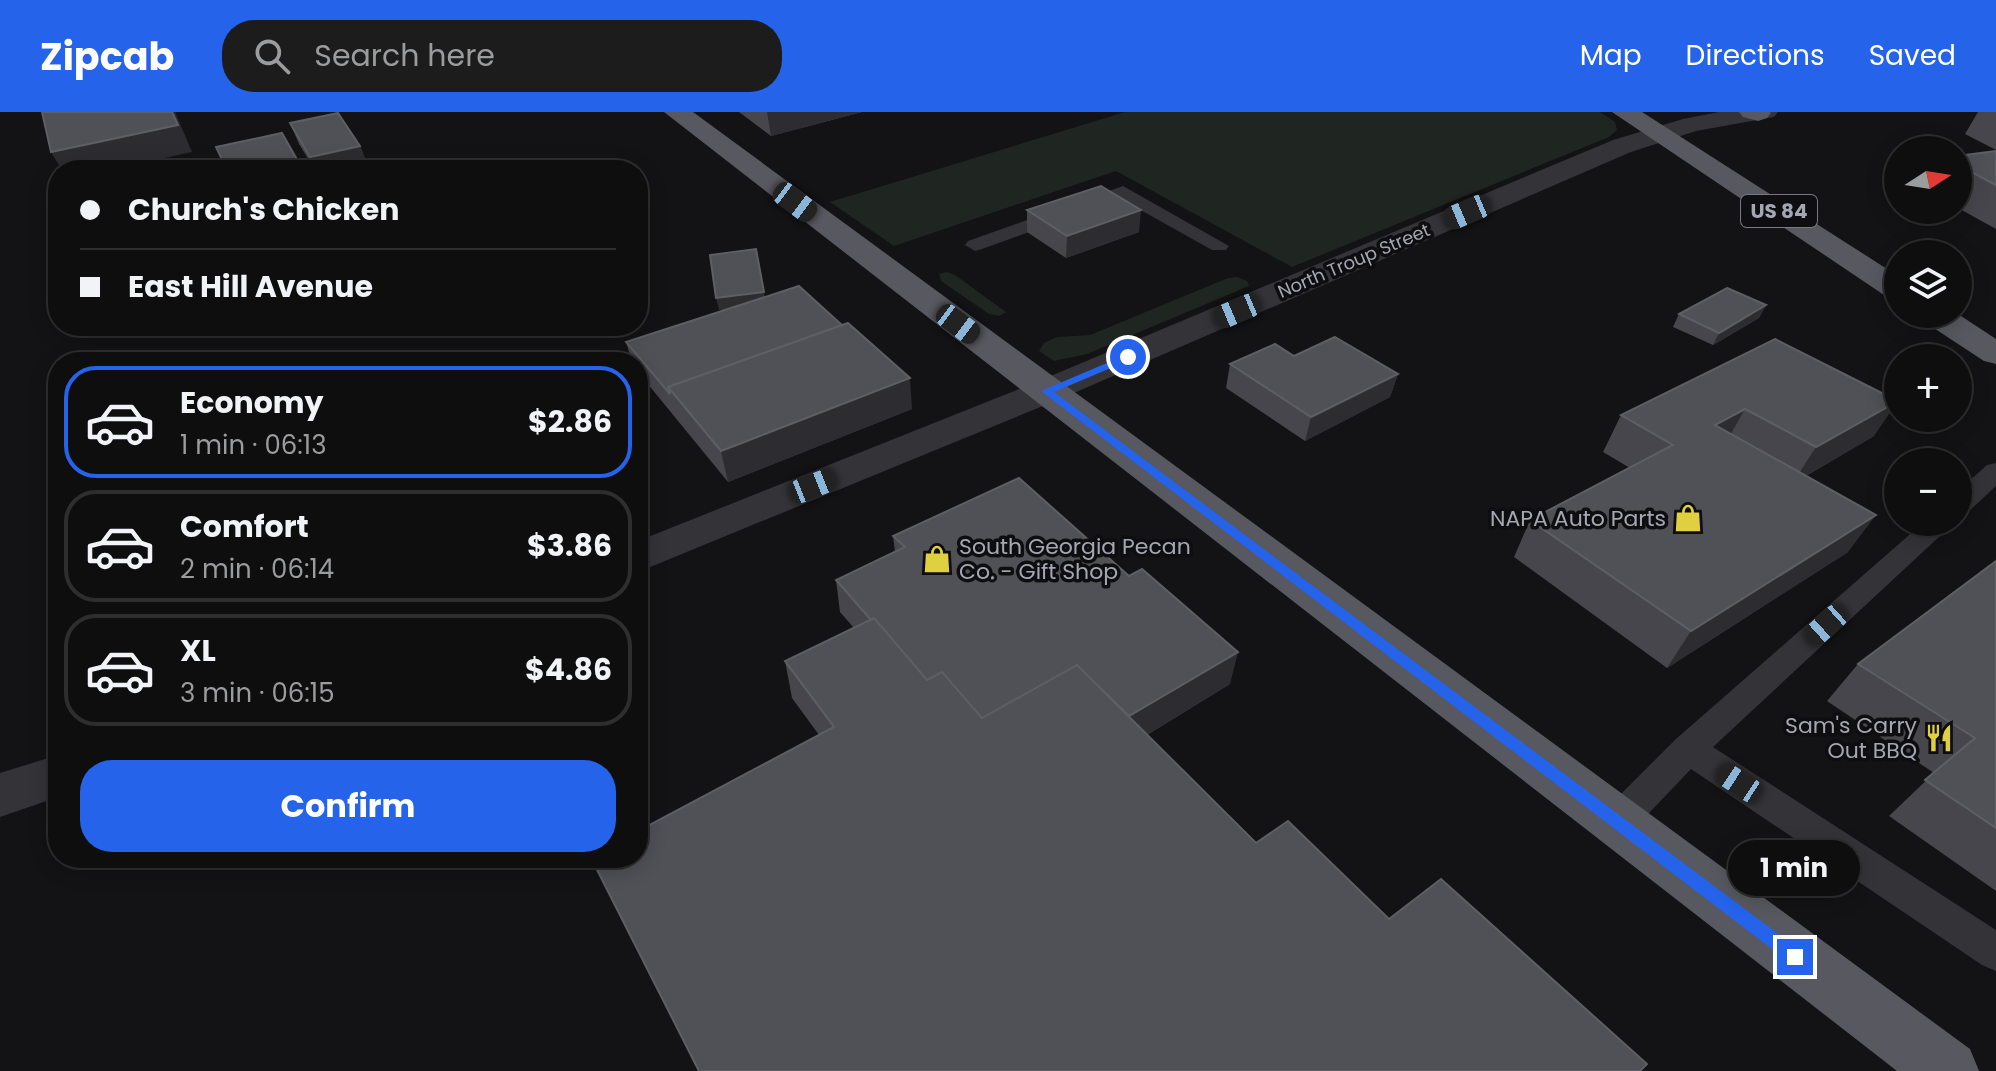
<!DOCTYPE html>
<meta charset="utf-8">
<style>
:root{--surface:#0e0e0f;--page:#1c1c1d;--text:#f1f3f6;--muted:#9b9c9e;--line:#2e2e2f;--accent:#2563eb}
body{margin:0;font-family:Poppins,sans-serif;background:var(--page);color:var(--text);height:100vh;display:flex;flex-direction:column;font-size:30px;white-space:nowrap}
*{box-sizing:border-box;margin:0}
p{font-size:26px;color:var(--muted)}
.icon{flex:none;width:44px;height:44px;fill:none;stroke:currentColor;stroke-width:2;stroke-linecap:round;stroke-linejoin:round}
.map{position:relative;flex:1;overflow:hidden}
.panel{position:absolute;left:48px;top:240px;width:600px;height:516px;display:flex;flex-direction:column;background:var(--surface);border-radius:32px;box-shadow:0 4px 20px #0003,0 0 0 2px var(--line)}
.panel>*{flex:none}
.banner{position:absolute;left:48px;top:48px;width:600px;height:176px;border-radius:32px;box-shadow:0 4px 20px #0003,0 0 0 2px var(--line);display:grid;align-content:center;height:176px;padding:0 32px;background:var(--surface)}
.needle{width:52px;rotate:78deg}
.tools{position:absolute;left:1884px;top:24px;display:grid;gap:16px}
.tools a{display:grid;place-items:center;width:88px;height:88px;border-radius:50%;background:var(--surface);box-shadow:0 4px 20px #0003,0 0 0 2px var(--line);font-size:40px}
.end{position:absolute;width:36px;height:36px;margin:-18px;border:10px solid #2563eb;background:#fff;box-shadow:0 0 0 4px #fff}
.from{border-radius:50%}
.bubble{position:absolute;height:56px;border-radius:28px;background:var(--surface);box-shadow:0 4px 20px #0003,0 0 0 2px var(--line);font-size:26px;font-weight:700;line-height:56px;text-align:center}
.car{position:absolute;width:24px;height:48px;margin:-24px -12px;border-radius:10px;box-shadow:0 0 6px 2px #0007;background:linear-gradient(#222 24%,#8ab4d8 0 40%,#222 0 76%,#8ab4d8 0 86%,#222 0)}
.banner b{display:flex;align-items:center;gap:28px;height:76px;font-size:30px}
.banner b+b{border-top:2px solid var(--line)}
.banner i{width:20px;height:20px;background:var(--text)}
ul{padding:14px 0 0;list-style:none}
li{display:flex;align-items:center;gap:24px;height:112px;margin:0 16px 12px;padding:0 16px;border:4px solid var(--line);border-radius:32px}
li div{flex:1}
li b{display:block;font-size:30px}
li em{font-style:normal;font-weight:700}
li.active{border-color:var(--accent)}
li>.icon{width:72px;height:72px;stroke-width:1.5}
.primary-button{display:flex;gap:16px;margin-top:auto;padding:16px 32px}
.primary-button a{flex:1;height:92px;border-radius:32px;background:var(--accent);color:#fff;font-size:32px;font-weight:700;line-height:92px;text-align:center}
header{display:flex;align-items:center;gap:48px;box-sizing:border-box;height:112px;padding:0 40px;background:var(--accent);color:#fff}
header strong{font-size:38px}
nav{display:flex;gap:44px;margin-inline-start:auto;font-size:28px}
.search{width:560px;height:72px;background:var(--page);display:flex;align-items:center;gap:20px;box-sizing:border-box;padding:0 28px;border-radius:32px;color:var(--muted);font-size:30px}
.map>svg:first-child{display:block}
.green{fill:#1f2621}
.lines{fill:none;stroke-linecap:round;stroke-linejoin:round}
.service{fill:#343438;fill-rule:evenodd}
.tertiary{fill:#343438;fill-rule:evenodd}
.trunk{fill:#585860;fill-rule:evenodd}
.wall{fill:#46464c}
.shaded-wall{fill:#2d2d31}
.building{fill:#505157;stroke:#5e5e65;stroke-width:2}
.route{fill:#2563eb}
.labels{text-anchor:middle;stroke-width:7;stroke-linejoin:round;paint-order:stroke}
.far-street-label{font-size:18px;fill:#a5a6b3;stroke:#0e0d0f}
.shield{fill:#0e0d0f;stroke:#787882;stroke-width:2}
.shield-label{font-size:20px;font-weight:bold;fill:#a5a6b3}
.poi-label{font-size:22px;fill:#a5a6b3;stroke:#0e0d0f;text-anchor:end}
</style>
<header>
<strong>Zipcab</strong>
<div class="search"><svg class="icon" aria-label="search" viewBox="0 0 24 24"><circle cx="10" cy="10" r="6"/><path d="M15 15l6 6"/></svg>Search here</div>
<nav><a>Map</a><a>Directions</a><a>Saved</a></nav>
</header>
<div class="map">
<svg width="1996" height="959" viewBox="0 0 1996 959">
<rect width="100%" height="100%" fill="#131214"/>
<path class="green" d="M1125,0H1600L1615,10L1617,18L1609,25L1292,155L1116,59L894,134L830,90Z
M947,160L955,163L1006,200L999,204L989,202L941,169L939,162Z
M1237,165L1247,169L1249,174L1087,242L1054,249L1039,239L1044,231L1057,225L1090,223L1228,166Z"/>
<g class="lines">
<path class="service" d="M1123,74L1229,134L1226,138H1212L1121,87L982,137L975,139L965,133L968,129Z
M1996,351V374L1968,400L1958,403V379L1987,353Z
M1924,410H1955L1713,635L1996,818V859L1982,853L1691,657L1629,722L1616,726L1603,722L1598,711L1603,700L1676,627Z"/>
<path class="tertiary" d="M1719,0H1778L1774,5L1696,19L1631,40L1060,287L638,460V429L1034,271L1613,28L1683,7Z
M58,643V685L0,705V661Z"/>
<path class="trunk" d="M664,0H693L1970,937L1979,959H1897Z
M1612,0H1642L1898,164V188L1887,185Z
M1739,0H1770L1771,1L1767,6L1758,9L1743,5Z
M1918,202H1958L1996,227V252L1984,249L1923,209Z"/>
</g>
<path class="wall" d="M739,0H862L771,24Z
M1978,0H1996V38L1965,22Z
M290,11L360,34L368,54L351,58H315L299,32Z
M1996,39V117L1958,96V44Z
M1027,98L1139,120L1066,146L1027,120Z
M765,185L912,297L728,370L638,260V250H632L626,230L728,197L719,198Z
M1766,193L1759,206L1713,233L1673,215L1679,202Z
M1775,227L1874,324L1806,364L1848,440L1667,556L1514,445L1530,408L1630,356L1603,340L1621,303Z
M1294,244L1398,262L1390,285L1305,329L1226,276L1230,252Z
M893,424L1230,572L1147,623L1256,731L1389,807L1640,959H698L591,746L819,623L792,586L785,549L854,516L840,500L836,468L895,440Z
M1996,449V779L1889,704L1934,661L1827,589L1858,552Z"/>
<path class="shaded-wall" d="M172,0H175L192,40L110,58H62L51,40Z
M767,0H862L771,24Z
M360,34L368,54L351,58H316L310,45Z
M1141,98L1139,120L1066,146L1067,124Z
M764,180L766,192L719,198L716,186Z
M1766,193L1759,206L1713,233L1719,221Z
M1398,262L1390,285L1305,329L1311,305Z
M910,266L912,297L728,370L721,339Z
M1898,289L1874,324L1792,372L1816,335Z
M1745,297L1724,334L1715,313Z
M1876,403L1848,440L1667,556L1691,519Z
M1238,540L1230,572L1122,638L1126,606Z"/>
<path class="building" d="M42,0H172L178,13L51,40Z
M338,1L360,34L310,45L290,11Z
M282,21L303,58H227L216,35Z
M1996,39V73L1958,53V44Z
M1101,74L1141,98L1067,124L1027,98Z
M756,137L764,180L716,186L710,143Z
M799,174L842,213L668,275L670,282L626,230Z
M1727,176L1766,193L1719,221L1679,202Z
M848,211L910,266L721,339L668,275Z
M1335,225L1398,262L1311,305L1230,252L1275,232L1294,244Z
M1775,227L1898,289L1816,335L1745,297L1715,313L1876,403L1691,519L1530,408L1673,333L1621,303Z
M1019,366L1129,464L1142,457L1238,540L1129,604L1077,553L982,606L942,560L927,568L874,506L871,508L836,468L905,435L893,424Z
M1996,449V716L1925,668L1975,626L1858,552Z
M874,506L927,568L942,560L982,606L1077,553L1256,731L1288,709L1389,807L1441,767L1647,952L1640,959H699L591,746H638V719L834,615L785,549Z"/>
<path class="route" d="M1128,242L1133,245L1132,247L1054,280L1801,839L1803,845L1801,850H1789L1041,279Z"/>
<defs>
<symbol id="shop-bare" viewBox="-9 -9 18 18"><path d="M-5-2.5h2.3a2.7 3.5 0 0 1 5.4 0H5L5.5 6h-11ZM-1.5-2.5h3a1.5 2.3 0 0 0-3 0Z" fill="#e0cf3e" stroke="#0e0d0f" stroke-width="2.5" paint-order="stroke"/></symbol>
<symbol id="restaurant-bare" viewBox="-9 -9 18 18"><path d="M-5-6h1v4h1v-4h1v4h1v-4h1v5L-1.5 .5V6h-2V.5L-5-1ZM5-6V6H3V1.5H1.5Q1.5-4 5-6Z" fill="#e0cf3e" stroke="#0e0d0f" stroke-width="2.5" paint-order="stroke"/></symbol>
</defs>
<g fill-rule="evenodd">
<use href="#shop-bare" x="1668" y="386" width="40" height="40"/>
<use href="#shop-bare" x="917" y="427" width="40" height="40"/>
<use href="#restaurant-bare" x="1919" y="606" width="40" height="40"/>
</g>
<g class="labels">
<g class="far-street-label">
<text transform="translate(1354 149) rotate(-23)" y="6">North Troup Street</text>
</g>
<rect class="shield" x="1741" y="83" width="76" height="32" rx="6"/>
<g class="shield-label">
<text x="1779" y="106">US 84</text>
</g>
<g class="poi-label">
<text x="1666" y="414">NAPA Auto Parts</text>
<text x="959" y="442" text-anchor="start">South Georgia Pecan<tspan x="959" dy="25">Co. - Gift Shop</tspan></text>
<text x="1917" y="621">Sam's Carry<tspan x="1917" dy="25">Out BBQ</tspan></text>
</g>
</g>
</svg>
<div class="tools">
<a><svg class="needle" viewBox="-14 -14 28 28"><path d="M0-13l5 13h-10z" fill="#e53935"/><path d="M0 13l5-13h-10z" fill="#9b9c9e"/></svg></a>
<a><svg class="icon" aria-label="layers" viewBox="0 0 24 24"><path d="M12 4l9 5-9 5-9-5zM3 14l9 5 9-5"/></svg></a>
<a>+</a>
<a>−</a>
</div>
<i class="end from" style="left:1128px;top:245px"></i>
<i class="end" style="left:1795px;top:845px"></i>
<div class="bubble" style="left:1728px;top:728px;width:132px">1 min</div>
<i class="car" style="left:795px;top:90px;rotate:127deg"></i>
<i class="car" style="left:1467px;top:100px;rotate:247deg"></i>
<i class="car" style="left:1237px;top:199px;rotate:247deg"></i>
<i class="car" style="left:958px;top:212px;rotate:127deg"></i>
<i class="car" style="left:813px;top:374px;rotate:68deg"></i>
<i class="car" style="left:1826px;top:513px;rotate:228deg"></i>
<i class="car" style="left:1739px;top:671px;rotate:303deg"></i>
<div class="banner">
<b><i class="from"></i>Church's Chicken</b>
<b><i></i>East Hill Avenue</b>
</div>
<section class="panel">
<ul>
<li class="active"><svg class="icon" aria-label="car" viewBox="0 0 24 24"><path d="M5 17H2v-5l4-1 3-4h7l3 4 3 1v5h-3M9 17h6M6 11h13"/><circle cx="7" cy="17" r="2"/><circle cx="17" cy="17" r="2"/></svg><div><b>Economy</b><p>1 min · 06:13</p></div><em>$2.86</em></li>
<li><svg class="icon" aria-label="car" viewBox="0 0 24 24"><path d="M5 17H2v-5l4-1 3-4h7l3 4 3 1v5h-3M9 17h6M6 11h13"/><circle cx="7" cy="17" r="2"/><circle cx="17" cy="17" r="2"/></svg><div><b>Comfort</b><p>2 min · 06:14</p></div><em>$3.86</em></li>
<li><svg class="icon" aria-label="car" viewBox="0 0 24 24"><path d="M5 17H2v-5l4-1 3-4h7l3 4 3 1v5h-3M9 17h6M6 11h13"/><circle cx="7" cy="17" r="2"/><circle cx="17" cy="17" r="2"/></svg><div><b>XL</b><p>3 min · 06:15</p></div><em>$4.86</em></li>
</ul>
<div class="primary-button"><a>Confirm</a></div>
</section>
</div>
